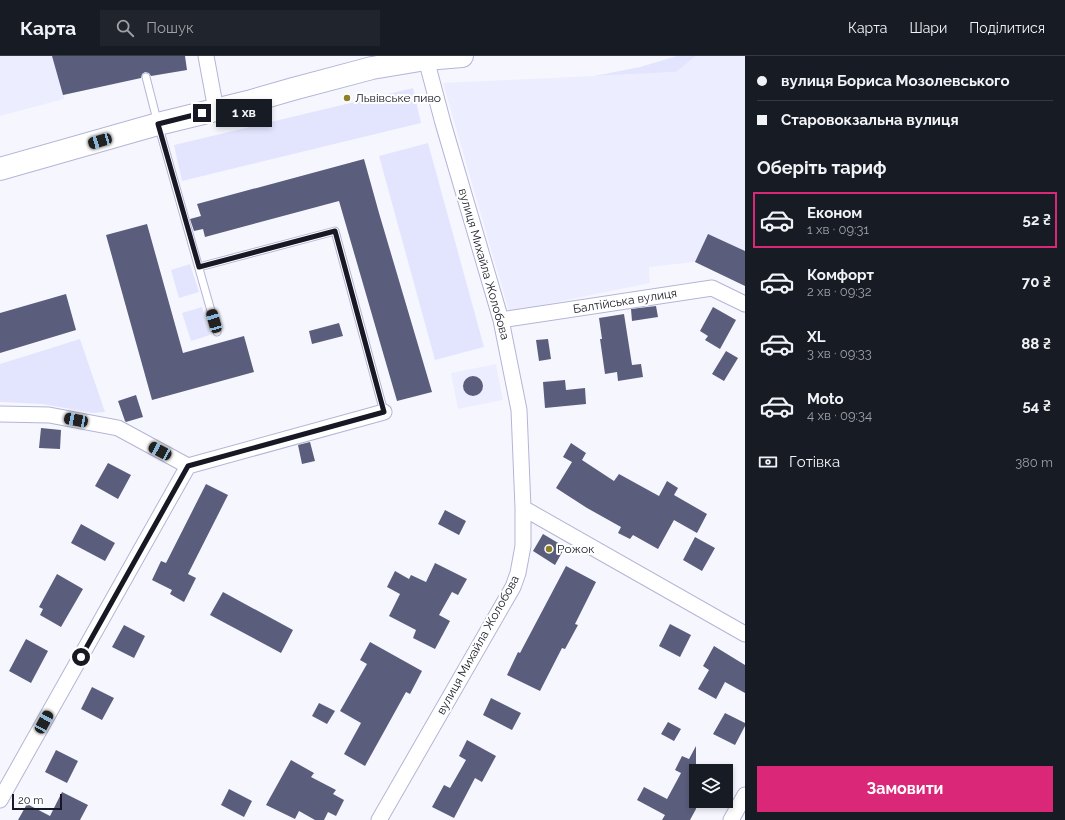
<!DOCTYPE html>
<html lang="uk">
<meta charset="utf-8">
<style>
:root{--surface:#171b24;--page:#20242c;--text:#f1f3f6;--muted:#9ea1a6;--line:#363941;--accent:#db2777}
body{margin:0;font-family:Raleway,sans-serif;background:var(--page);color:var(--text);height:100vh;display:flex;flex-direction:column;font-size:15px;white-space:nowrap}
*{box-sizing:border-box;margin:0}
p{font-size:13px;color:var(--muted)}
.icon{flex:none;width:22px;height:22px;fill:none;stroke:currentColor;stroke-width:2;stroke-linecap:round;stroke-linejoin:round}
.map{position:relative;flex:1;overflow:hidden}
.sheet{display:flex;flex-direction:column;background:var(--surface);width:320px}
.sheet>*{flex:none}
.hud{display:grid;align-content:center;height:88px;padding:0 12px;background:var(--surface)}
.buttons{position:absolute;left:689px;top:708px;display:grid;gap:8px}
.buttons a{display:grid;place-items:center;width:44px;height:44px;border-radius:0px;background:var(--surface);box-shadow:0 2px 6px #0003;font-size:20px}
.scale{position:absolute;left:12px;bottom:10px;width:50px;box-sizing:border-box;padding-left:4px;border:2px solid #171824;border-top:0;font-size:11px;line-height:14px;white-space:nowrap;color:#171824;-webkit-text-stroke:3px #fff;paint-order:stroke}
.end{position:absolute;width:18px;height:18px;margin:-9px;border:5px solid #171824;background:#fff;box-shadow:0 0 0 2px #fff}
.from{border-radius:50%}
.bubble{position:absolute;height:28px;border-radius:0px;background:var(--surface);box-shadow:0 2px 6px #0003;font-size:13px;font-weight:700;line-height:28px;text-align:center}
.car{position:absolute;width:12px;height:24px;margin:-12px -6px;border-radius:5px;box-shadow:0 0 3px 1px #0007;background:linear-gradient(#222 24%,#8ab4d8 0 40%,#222 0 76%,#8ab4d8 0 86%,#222 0)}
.hud b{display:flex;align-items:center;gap:14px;height:38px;font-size:15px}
.hud b+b{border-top:1px solid var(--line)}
.hud i{width:10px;height:10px;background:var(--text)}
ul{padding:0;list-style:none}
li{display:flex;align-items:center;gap:12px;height:56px;margin:0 8px 6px;padding:0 4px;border:2px solid transparent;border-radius:0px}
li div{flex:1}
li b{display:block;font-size:15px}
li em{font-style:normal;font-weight:700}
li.on{border-color:var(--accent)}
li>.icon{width:36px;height:36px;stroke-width:1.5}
h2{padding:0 12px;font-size:18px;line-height:48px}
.pay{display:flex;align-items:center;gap:10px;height:44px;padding:0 12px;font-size:15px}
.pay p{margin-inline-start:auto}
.primary-button{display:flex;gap:8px;margin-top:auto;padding:8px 12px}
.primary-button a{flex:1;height:46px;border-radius:0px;background:var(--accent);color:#fff;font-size:16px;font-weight:700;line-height:46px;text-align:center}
header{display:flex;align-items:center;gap:24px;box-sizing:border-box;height:56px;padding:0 20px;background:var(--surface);border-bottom:1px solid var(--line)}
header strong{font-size:19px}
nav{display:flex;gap:22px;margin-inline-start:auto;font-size:14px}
.search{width:280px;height:36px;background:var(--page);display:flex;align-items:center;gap:10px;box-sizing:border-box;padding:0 14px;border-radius:0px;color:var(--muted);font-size:15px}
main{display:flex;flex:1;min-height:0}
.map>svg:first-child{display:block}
.built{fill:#eceeff}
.green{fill:#e3e5ff}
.building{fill:#5b5d7c}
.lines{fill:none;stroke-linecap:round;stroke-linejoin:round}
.service-casing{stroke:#b3b5d7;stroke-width:9}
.minor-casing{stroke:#b3b5d7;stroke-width:17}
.primary-casing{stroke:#b3b5d7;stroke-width:24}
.service{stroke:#fff;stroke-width:7}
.minor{stroke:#fff;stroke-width:15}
.primary{stroke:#fff;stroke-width:22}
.route{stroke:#171824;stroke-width:5}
.poi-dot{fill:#8c8028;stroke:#fff;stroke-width:1.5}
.labels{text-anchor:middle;stroke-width:4;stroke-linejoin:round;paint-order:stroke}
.poi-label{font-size:12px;fill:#171824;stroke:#fff;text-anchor:start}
.street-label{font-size:12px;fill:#171824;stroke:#fff}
</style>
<header>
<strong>Карта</strong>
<div class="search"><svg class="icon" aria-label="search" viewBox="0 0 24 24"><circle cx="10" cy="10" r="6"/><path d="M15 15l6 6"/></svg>Пошук</div>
<nav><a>Карта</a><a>Шари</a><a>Поділитися</a></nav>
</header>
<main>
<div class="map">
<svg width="745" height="764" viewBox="0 0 745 764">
<rect width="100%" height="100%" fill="#f6f7fe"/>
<path class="built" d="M0,0H185L187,14L146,21L64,39V43L0,60Z
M696,0H745V230L695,206L649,211L650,227L509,256L443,27L676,16Z
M496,308L503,344L458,353L451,317Z"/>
<path class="green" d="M677,0H696L676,16L594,20L640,11Z
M413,32L421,67L182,125L174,89Z
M428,87L484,291L435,304L379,100Z
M190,208L199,236L179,242L171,214Z
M202,251L210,279L191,285L182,257Z
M80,283L105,356L93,357L42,348L0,346V308Z"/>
<path class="building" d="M52,0H185L187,14L151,20L149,17L145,16L142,18L141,22L63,39Z
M364,103L379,157L432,336L397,345L339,145L205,181L203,173L194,175L190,163L201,160L197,148Z
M147,168L183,297L244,280L254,316L152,344L106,179Z
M708,178L745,195V230L695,206Z
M66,238L76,274L0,297V257Z
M656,250L658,261L632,265L631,253Z
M713,251L736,264L720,293L705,284L708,280L700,275Z
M624,258L632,309L641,308L643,321L618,325L617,316L605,318L600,283H602L599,262Z
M339,267L343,280L312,288L309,275Z
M548,283L551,303L539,305L536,284Z
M726,295L738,302L724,325L712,318Z
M463 330a10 10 0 1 1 20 0a10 10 0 1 1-20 0Z
M565,324L566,334L585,332L586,348L545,352L543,326Z
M136,339L143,361L126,366L125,365L118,345Z
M41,372L61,374L60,393L39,392Z
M310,386L315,405L302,408L298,389Z
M571,387L586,397L582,404L614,425L619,418L659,440L667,425L678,432L674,439L707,458L697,477L674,464L658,493L633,479L630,483L618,477L621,471L587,452L556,432L572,406L563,401Z
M108,407L131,419L118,443L95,430Z
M206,428L228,439L188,518L196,522L184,546L170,538L172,534L152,524L161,505L166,507Z
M445,454L466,465L459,479L438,468Z
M81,468L115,487L105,505L71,487Z
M543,478L565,491L555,509L533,495Z
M695,481L715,492L702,515L683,504Z
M435,507L467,523L458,539L452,536L439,559L450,565L435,593L413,582L416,574L389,560L400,538L387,531L395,515L409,523L411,519L426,526Z
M566,510L596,526L575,568L578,569L565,593L562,592L540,635L507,619L518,596L520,597Z
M57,518L83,533L61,571L40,559L43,553L39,551Z
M223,536L293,574L281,597L210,559Z
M670,568L691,579L680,601L659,590Z
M124,569L145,580L134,602L112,591Z
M26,583L48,595L31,627L9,615Z
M370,586L422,615L410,638L406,636L365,710L344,698L361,667L340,655L367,608L360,604Z
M714,590L745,609V637L725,626L716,643L698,633L709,614L703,610Z
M92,631L114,642L102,664L81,653Z
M491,642L521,657L512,674L483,659Z
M319,647L335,655L327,668L312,660Z
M725,657L745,667V670L735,689L713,678Z
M668,666L681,673L674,685L661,678Z
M467,684L496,700L482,726L475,722L454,762L432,751L444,729L450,732L466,704L459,700Z
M696,690V753L690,764H662L665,759L637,744L644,731L667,743L681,717L675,714L682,700L689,703Z
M56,694L78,705L67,727L45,716Z
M291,704L314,717L311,721L336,734L333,738L344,744L336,760L328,756L324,764H315L299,755L295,763L266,749Z
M229,733L252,745L244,761L221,749Z
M62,736L88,749L80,764H18L27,748L50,760Z"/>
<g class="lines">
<defs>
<path id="service" d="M146,21L158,68L217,276
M199,211L335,175L384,356"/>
<path id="minor" d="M206,0L216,54
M501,264L712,232L745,248
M0,358L49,359L118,372L188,410L384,356
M523,452L745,578
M0,744L188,410
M379,764L513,531L518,517L523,490V452L519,354L501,264L443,67L426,3
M731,764L745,739"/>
<path id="primary" d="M0,113L158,68L248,46L293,33L372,12L426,3L462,0"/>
</defs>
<use href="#service" class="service-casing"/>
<use href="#minor" class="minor-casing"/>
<use href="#primary" class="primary-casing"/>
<use href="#service" class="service"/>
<use href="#minor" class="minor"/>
<use href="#primary" class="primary"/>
</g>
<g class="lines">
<path class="route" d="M81,601L188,410L384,356L335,175L199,211L158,68L202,57"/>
</g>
<g class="poi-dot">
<circle cx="347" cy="42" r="4"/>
<circle cx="549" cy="493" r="4"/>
</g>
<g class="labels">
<g class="poi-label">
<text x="355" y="46">Львівське пиво</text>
<text x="557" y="497">Рожок</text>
</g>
<g class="street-label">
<text transform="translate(484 208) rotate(74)" y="4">вулиця Михайла Жолобова</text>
<text transform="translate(625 245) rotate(-9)" y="4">Балтійська вулиця</text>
<text transform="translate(478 589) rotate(-61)" y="4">вулиця Михайла Жолобова</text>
</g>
</g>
</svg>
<div class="buttons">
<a><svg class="icon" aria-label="layers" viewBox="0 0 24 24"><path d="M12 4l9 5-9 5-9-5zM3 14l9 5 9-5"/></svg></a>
</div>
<div class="scale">20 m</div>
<i class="end from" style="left:81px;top:601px"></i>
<i class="end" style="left:202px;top:57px"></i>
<div class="bubble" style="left:216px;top:43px;width:56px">1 хв</div>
<i class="car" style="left:100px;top:85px;rotate:254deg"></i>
<i class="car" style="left:214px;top:265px;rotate:344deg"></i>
<i class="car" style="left:76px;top:364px;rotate:281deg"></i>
<i class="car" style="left:160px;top:395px;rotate:298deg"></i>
<i class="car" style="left:44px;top:666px;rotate:29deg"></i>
</div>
<section class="sheet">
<div class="hud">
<b><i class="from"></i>вулиця Бориса Мозолевського</b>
<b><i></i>Старовокзальна вулиця</b>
</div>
<h2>Оберіть тариф</h2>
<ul>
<li class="on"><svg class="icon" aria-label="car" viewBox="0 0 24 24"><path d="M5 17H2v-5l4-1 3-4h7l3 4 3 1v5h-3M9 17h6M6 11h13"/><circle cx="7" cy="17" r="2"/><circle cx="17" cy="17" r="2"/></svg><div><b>Економ</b><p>1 хв · 09:31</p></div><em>52 ₴</em></li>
<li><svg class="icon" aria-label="car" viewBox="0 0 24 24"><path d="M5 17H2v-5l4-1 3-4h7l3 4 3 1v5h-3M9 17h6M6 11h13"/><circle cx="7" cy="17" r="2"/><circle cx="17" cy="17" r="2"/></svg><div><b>Комфорт</b><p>2 хв · 09:32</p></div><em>70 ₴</em></li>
<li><svg class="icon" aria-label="car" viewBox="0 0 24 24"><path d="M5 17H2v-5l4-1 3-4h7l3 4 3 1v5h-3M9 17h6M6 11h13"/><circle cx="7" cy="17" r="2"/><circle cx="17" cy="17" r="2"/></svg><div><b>XL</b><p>3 хв · 09:33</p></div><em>88 ₴</em></li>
<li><svg class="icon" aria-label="car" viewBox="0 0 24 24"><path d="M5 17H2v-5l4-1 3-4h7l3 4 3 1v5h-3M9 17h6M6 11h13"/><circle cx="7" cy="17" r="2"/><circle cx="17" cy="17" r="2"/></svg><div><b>Moto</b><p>4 хв · 09:34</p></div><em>54 ₴</em></li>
</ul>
<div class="pay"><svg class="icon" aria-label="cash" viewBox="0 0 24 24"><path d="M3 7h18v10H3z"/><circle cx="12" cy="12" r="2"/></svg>Готівка<p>380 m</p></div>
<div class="primary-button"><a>Замовити</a></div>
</section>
</main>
